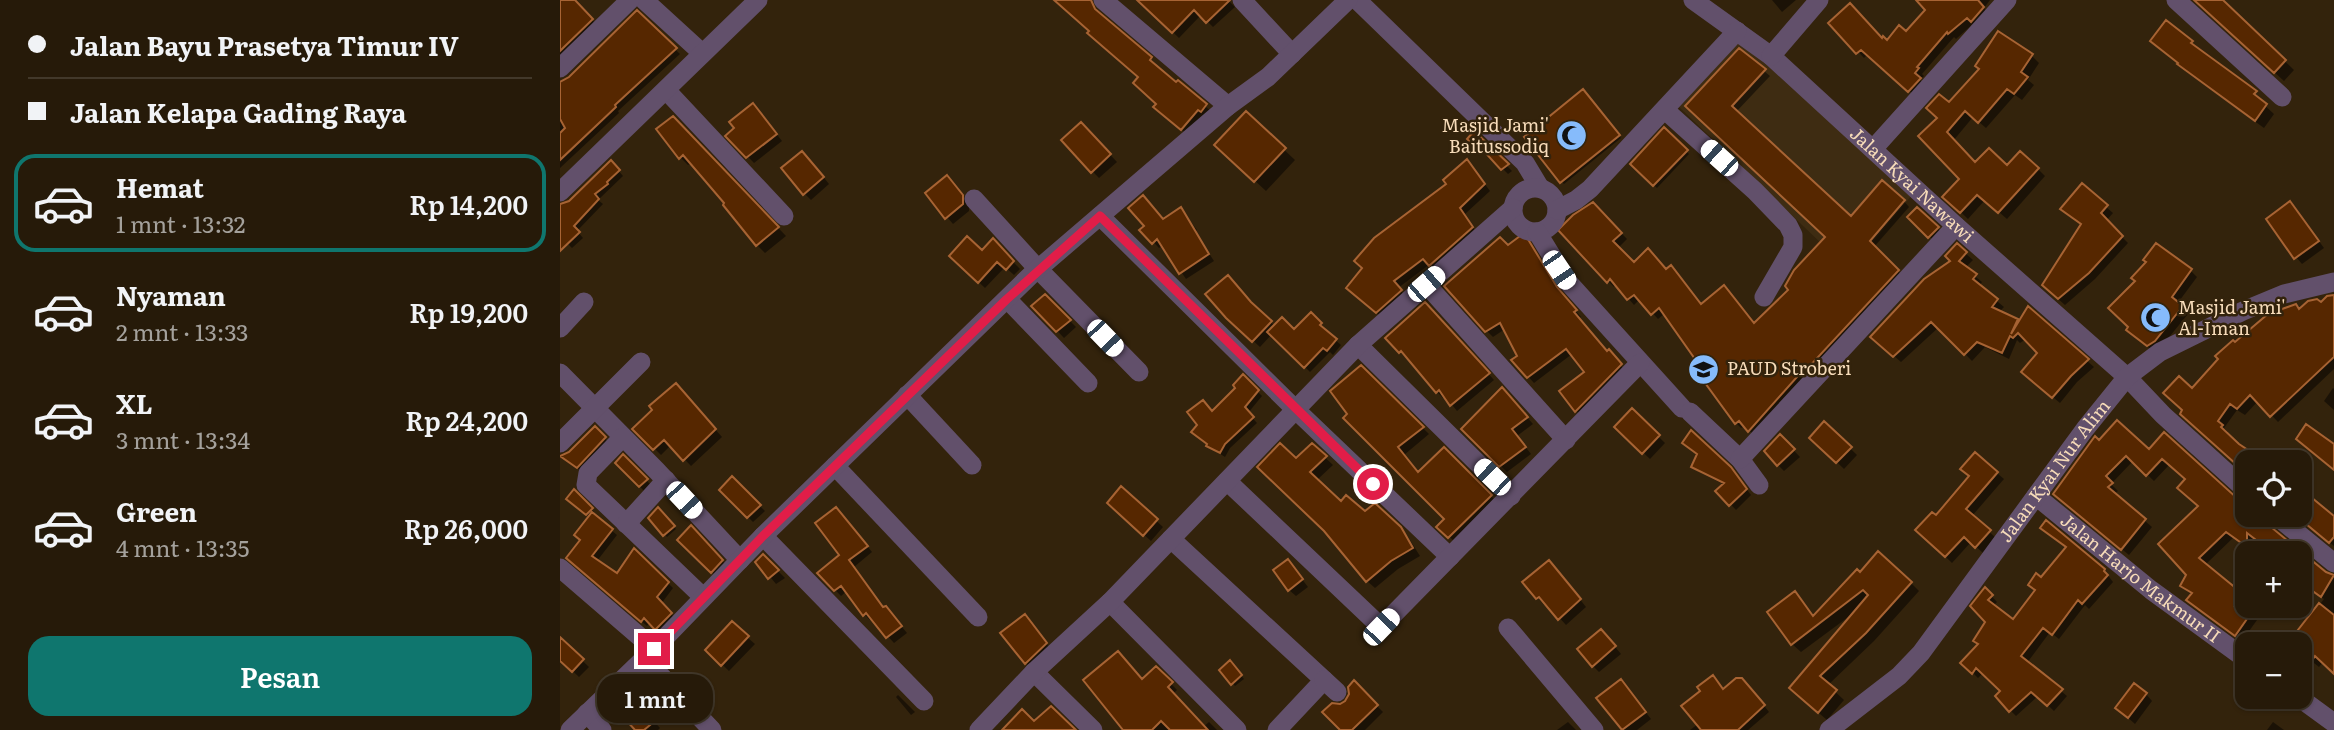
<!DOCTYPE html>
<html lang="id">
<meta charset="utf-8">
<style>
:root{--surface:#261a09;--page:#322717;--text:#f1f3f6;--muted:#a4a19c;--line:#42382a;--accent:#0f766e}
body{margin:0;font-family:Literata,serif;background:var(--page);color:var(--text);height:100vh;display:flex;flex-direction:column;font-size:26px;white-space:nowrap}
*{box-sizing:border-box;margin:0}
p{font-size:23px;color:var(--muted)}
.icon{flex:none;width:38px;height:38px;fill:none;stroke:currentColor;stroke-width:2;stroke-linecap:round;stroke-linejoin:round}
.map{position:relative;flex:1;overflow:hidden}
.side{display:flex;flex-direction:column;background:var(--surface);width:560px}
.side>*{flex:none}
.top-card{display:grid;align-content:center;height:154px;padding:0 28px;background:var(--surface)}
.buttons{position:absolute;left:1675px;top:450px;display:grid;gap:14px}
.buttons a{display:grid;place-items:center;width:77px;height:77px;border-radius:14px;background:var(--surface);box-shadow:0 2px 5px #0004,0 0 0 2px var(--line);font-size:35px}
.end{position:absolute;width:32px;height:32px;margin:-16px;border:9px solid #e11d48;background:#fff;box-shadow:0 0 0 4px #fff}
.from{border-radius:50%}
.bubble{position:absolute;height:49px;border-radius:21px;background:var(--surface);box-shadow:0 2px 5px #0004,0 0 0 2px var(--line);font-size:23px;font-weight:600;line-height:49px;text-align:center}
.car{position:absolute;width:21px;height:42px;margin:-21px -10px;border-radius:9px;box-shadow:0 0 5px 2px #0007;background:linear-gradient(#fff 24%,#345 0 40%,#fff 0 76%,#345 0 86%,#fff 0)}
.top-card b{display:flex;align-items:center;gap:24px;height:66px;font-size:26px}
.top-card b+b{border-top:2px solid var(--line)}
.top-card i{width:18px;height:18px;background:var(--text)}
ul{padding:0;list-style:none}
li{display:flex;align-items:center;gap:21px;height:98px;margin:0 14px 10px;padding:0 14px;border:4px solid transparent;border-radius:21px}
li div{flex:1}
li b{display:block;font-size:26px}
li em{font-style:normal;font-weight:600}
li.selected{border-color:var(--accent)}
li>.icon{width:63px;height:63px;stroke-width:1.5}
.cta{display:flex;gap:14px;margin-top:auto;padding:14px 28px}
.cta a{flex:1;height:80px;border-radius:21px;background:var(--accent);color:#fff;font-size:28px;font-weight:600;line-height:80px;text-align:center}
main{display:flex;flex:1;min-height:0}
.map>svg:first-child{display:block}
.built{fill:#3e2c12}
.shadow{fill:#0007}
.building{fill:#562700;stroke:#a76333;stroke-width:2}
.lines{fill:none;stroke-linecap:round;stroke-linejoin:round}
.minor{stroke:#62506b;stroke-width:19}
.tertiary{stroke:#62506b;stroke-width:19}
.route{stroke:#e11d48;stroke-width:9}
.labels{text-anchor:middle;stroke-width:5;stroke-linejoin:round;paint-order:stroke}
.poi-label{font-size:18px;fill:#f6dbb9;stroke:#33230c;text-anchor:start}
.street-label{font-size:18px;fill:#f6dbb9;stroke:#33230c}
</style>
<main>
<section class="side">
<div class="top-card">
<b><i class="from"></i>Jalan Bayu Prasetya Timur IV</b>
<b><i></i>Jalan Kelapa Gading Raya</b>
</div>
<ul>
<li class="selected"><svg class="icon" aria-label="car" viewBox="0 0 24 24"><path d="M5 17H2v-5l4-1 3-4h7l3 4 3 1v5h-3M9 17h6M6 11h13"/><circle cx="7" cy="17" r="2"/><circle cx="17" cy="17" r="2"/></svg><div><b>Hemat</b><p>1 mnt · 13:32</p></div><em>Rp 14,200</em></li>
<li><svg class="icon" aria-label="car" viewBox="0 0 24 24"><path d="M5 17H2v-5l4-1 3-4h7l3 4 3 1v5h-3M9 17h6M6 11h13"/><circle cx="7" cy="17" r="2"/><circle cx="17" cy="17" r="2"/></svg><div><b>Nyaman</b><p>2 mnt · 13:33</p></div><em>Rp 19,200</em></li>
<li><svg class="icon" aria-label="car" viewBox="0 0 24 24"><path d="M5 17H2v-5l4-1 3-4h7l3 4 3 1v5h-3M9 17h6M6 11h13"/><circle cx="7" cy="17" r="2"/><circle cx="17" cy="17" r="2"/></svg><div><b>XL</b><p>3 mnt · 13:34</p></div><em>Rp 24,200</em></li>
<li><svg class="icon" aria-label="car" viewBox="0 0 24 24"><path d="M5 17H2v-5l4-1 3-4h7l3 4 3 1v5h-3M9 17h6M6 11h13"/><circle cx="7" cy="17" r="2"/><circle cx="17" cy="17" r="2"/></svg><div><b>Green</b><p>4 mnt · 13:35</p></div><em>Rp 26,000</em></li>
</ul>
<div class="cta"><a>Pesan</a></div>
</section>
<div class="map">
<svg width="1774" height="730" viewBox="0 0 1774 730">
<rect width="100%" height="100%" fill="#33230c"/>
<path class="built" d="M1181,38L1352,195L1289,270L1119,107Z"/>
<path class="shadow" d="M0,0H13L36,24L0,60Z
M494,0H526L536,9L539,15L590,59L596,64L594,66L651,111L627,134L601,113L598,104L580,77Z
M594,0H668L675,7L653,27L641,15L619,38L587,7Z
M1212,0H1236L1222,12Z
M1359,0H1430L1424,8L1429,15L1414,23L1396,39L1394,37L1362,74L1364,76L1360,80L1366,85L1355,96L1308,54L1304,58L1271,23L1327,42L1346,33L1367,10Z
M1635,0H1661L1734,70L1724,81Z
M77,13L120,54L58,111L59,113L0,168V82L10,78Z
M1607,23L1704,101L1702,103L1714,114L1704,128L1628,73L1619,64Z
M1472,56L1479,63L1468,80L1474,85L1462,100L1455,95L1426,128L1413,117L1393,141L1415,164L1478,169L1485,176L1447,219L1425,200L1408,219L1384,196L1402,179L1361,136L1389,105Z
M1204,71L1210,76L1176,112L1291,219L1344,201L1349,207L1314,247L1343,276L1195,436L1185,426L1181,428L1176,423L1140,362L1104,314L1098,319L1080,299L1074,305L1056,284L1054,287L1048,281L1033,204L1067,239L1058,248L1074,264L1142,306L1195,324L1231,290L1267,237L1127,106Z
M1026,94L1061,138L1004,184L1001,181Z
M199,112L222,141L194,163L168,136Z
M686,114L735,160L706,191L667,155Z
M113,118L226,236L205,253L197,245L167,204L132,163L128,165L120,157Z
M521,124L557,162L539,178L503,141Z
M1104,130L1129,154L1097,188L1072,164Z
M914,133L952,171L948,174L929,155L927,156L909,139Z
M249,159L269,184L251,200L244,193Z
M51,162L63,176L38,200L43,204L17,231L23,238L12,248L0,236V205L9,202Z
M912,167L930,191L905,214L917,234L876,270L870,264L838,288L846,297L823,318L794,294L804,268Z
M393,184L409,203V211L393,224L387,217Z
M1522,186L1553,213L1546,221L1568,243L1535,279L1505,305L1490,292L1522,225L1502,209Z
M621,209L637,230L635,232L654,261L626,279L603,245L599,248L582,230L604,221Z
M1357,209L1384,234L1376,243L1350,217Z
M1736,210L1764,248L1742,264L1736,257Z
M965,238L971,244L1002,295L1021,317L1019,318L1048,353L1066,371L1022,416L1016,411L1027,372L1012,354L974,383L953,360L959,356L945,329L933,337L927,331L948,247Z
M433,241L460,269L454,275L445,267L425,288L391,256L422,253Z
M1397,246L1413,260L1405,268L1422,282L1419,286L1444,307L1439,312L1460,323L1469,309L1534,367L1517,382L1500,403L1470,378L1479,353L1466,339L1460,343L1457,340L1449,359L1425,347L1412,361L1379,327L1341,362L1319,343L1393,261Z
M1588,263L1631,271L1637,277L1617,304L1628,314L1601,347L1594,352L1574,335L1577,281Z
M485,296L516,327L504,338L474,306Z
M1774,296V369L1718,422L1698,401L1685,415L1677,410L1664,428L1668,432L1666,435L1701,462H1687V473L1632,390L1675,345L1741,311L1761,305L1768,298Z
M695,308L715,326L734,331L751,314L766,330L765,331L781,345L773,355L770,352L750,372L712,334L700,347L667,317Z
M871,310L934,380L897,411L885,396L883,398L877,392L847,357L846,358L827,338Z
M800,367L869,434L844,455L859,474L884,449L937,502L896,543L879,527L886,519L790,415Z
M683,377L702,396L688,413L697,423L670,448L665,457L648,446L652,413L678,388Z
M1773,388L1774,389V410L1764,401Z
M122,392L162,437L131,466L111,445L101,455L75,429Z
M948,396L973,424L957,436L971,454L947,472L903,429Z
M1072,411L1105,443L1090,459L1056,427Z
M1264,423L1297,455L1284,469L1251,437Z
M35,428L51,445L25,474L3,457L10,453Z
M1220,436L1240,457L1224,471L1218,465Z
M1539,442L1589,452L1678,502L1687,505V514H1712L1708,520L1712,530L1765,574L1774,576V672L1763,662L1759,667L1740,652V644L1730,643L1764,599L1740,583V553H1695L1674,537L1645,565L1674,589L1687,573V606H1713L1711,608L1707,606L1682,641L1635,607L1633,595L1622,585L1628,575L1640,507L1627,479L1610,464L1594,481L1573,461L1551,484L1558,491L1554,494L1592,527L1569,555L1502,500Z
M752,445L773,465L757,480L781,503L805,514L815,505L848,537L860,556L838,569L815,588L807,581L736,460Z
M63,457L93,487L86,493L57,463Z
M1133,466L1176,475L1191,495L1176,510L1158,491L1165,485L1139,472Z
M1437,473L1444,479L1412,516L1436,538L1423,553L1411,542L1392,563L1358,530Z
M172,479L205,511L193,522L161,490Z
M562,489L603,527L591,541L555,509Z
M1740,490L1774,518V546L1735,514H1740Z
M14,491L34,512L32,514L57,535L37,561L57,575L75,551L113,588L101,604L116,619L102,634L90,622L87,626L13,562L30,517L8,499Z
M98,509L116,529L107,537L90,518Z
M282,515L312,552L294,567L324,609L331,614L347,633L334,643L312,619L310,620L304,614L287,591L281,596L259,573L281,556Z
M131,528L166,565L156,576L120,540Z
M203,556L225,578L216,584L198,562Z
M728,561L748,587L736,596L729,590Z
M996,569L1026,607L1006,625L986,603L984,605L978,598L965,582Z
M1544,570L1553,582L1529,609L1525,605L1499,639L1490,632L1467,663L1507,696L1494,711L1478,696L1456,716L1450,710L1442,692L1423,673L1418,678L1403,663L1420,645L1427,622L1425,589L1437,602L1433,606L1454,622L1477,591L1481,579Z
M1300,574L1351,583L1359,591L1314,641L1268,685L1284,700L1267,720L1239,696L1295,612L1241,652L1232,644L1235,593L1254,617Z
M471,623L492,651L472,669L466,663Z
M172,624L195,644L169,671L147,650Z
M1047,637L1061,654L1039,672L1033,666Z
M5,644L29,667L19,677L0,659V650Z
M670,663L684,679L675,686L661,670Z
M596,668L617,690L613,694L643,727L649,722L657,730H566L582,681Z
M794,683L823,712L805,730H783L780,706L787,702Z
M1188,685L1209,712L1188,730H1130L1138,724L1164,690Z
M1067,688L1091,719L1077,730H1063L1039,698Z
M1586,694L1592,701L1575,724L1557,708Z
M338,695L355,712L351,715L336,697Z
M77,703L100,728L98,730H77Z
M1008,722L1016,730H997Z
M1713,722L1724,730H1707Z"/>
<path class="building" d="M0,0H15L33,19L0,51Z
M494,0H531L535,9L592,57L590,60L616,82L618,80L647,104L641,112L638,110L621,130L593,107L596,104L573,83L578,77L527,33L529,31Z
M577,0H670L646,23L634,10L612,33Z
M1356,0H1418L1424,7L1411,22L1407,18L1388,34L1387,32L1357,67L1359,68L1355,73L1361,78L1348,92L1301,50L1296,54L1268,23L1290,3L1322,38L1323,36L1327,40L1339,25L1346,31L1365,10Z
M1634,0H1663L1726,60L1714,73Z
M77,10L117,48L55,105L56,107L0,160V133L5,128L0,119V82L9,77Z
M1606,20L1633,41L1631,43L1697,91L1694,94L1707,104L1695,121L1617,64L1618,63L1590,41Z
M1438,31L1473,54L1461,72L1468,77L1454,94L1447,89L1418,123L1405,111L1387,132L1415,162L1429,148L1447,165L1460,151L1479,168L1438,213L1417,195L1400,213L1382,197L1399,179L1358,136L1377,118L1366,108L1379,94L1389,102L1419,69L1415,66Z
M1179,48L1206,69L1172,106L1291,216L1322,180L1345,200L1310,241L1339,270L1247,369L1245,368L1188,432L1179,421L1175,424L1132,365L1137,362L1099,308L1091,315L1074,295L1067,300L1050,279L1047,283L998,230L1013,215L1033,202L1062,233L1053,241L1074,262L1088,248L1106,269L1111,265L1141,304L1164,285L1194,323L1228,290L1225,286L1234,270L1265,237L1125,106Z
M1023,89L1060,135L1000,183L964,137Z
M193,103L217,134L186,158L165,136L174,128L169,122Z
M686,111L726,148L694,182L654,145Z
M113,116L219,227L196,246L163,205L164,203L123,155L119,159L96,129Z
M521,122L551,154L531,173L501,140Z
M1104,127L1128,150L1093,186L1070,164Z
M914,131L949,164L941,170L923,150L920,152L907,139Z
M242,151L264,177L243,195L221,168Z
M907,159L925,184L900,208L913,227L869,266L863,259L834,281L842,290L816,313L786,288L802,268L794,261L814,238L886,184L883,180Z
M51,160L60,170L47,182L48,184L35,194L39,199L14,226L20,232L0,251V204L9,201Z
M387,175L403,195V204L385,219L365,193Z
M1522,183L1548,205L1541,213L1563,236L1529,273L1498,299L1482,285L1521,224L1500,209Z
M583,195L603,219L621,207L649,254L619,274L597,239L592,244L579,230L584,226L568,208Z
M1730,201L1759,241L1734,259L1706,219Z
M1357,207L1379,227L1368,238L1347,217Z
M407,236L422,250L433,238L454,261L446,270L437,262L418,283L389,256Z
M960,236H966L997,287L1017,310L1014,312L1047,351L1049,349L1062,364L1015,412L999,391L1024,372L1006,349L967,378L951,360L957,356L940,323L925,332L884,286L940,237L948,245Z
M1397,243L1407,252L1399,261L1417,274L1413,279L1438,299L1432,307L1458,319L1451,334L1468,306L1529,359L1511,376L1492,398L1461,372L1477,353L1458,333L1453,338L1450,336L1442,353L1417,342L1404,355L1371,322L1333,357L1310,337L1364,279L1390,261L1385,256Z
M1596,243L1632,269L1612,297L1623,306L1595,341L1587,346L1566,330L1568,327L1548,308L1575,281L1571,278L1586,262L1583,260Z
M668,275L691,302L712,321L692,342L666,318L645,294Z
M485,294L511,320L496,332L471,306Z
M1774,295V357L1710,417L1690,395L1677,409L1670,404L1658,421L1663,425L1661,427L1679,444L1706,462H1687V474L1620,414L1622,410L1603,393L1619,376L1632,388L1658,359L1655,356L1673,340L1675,342L1708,314L1736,304L1739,309L1748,301L1757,299L1761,302L1767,296Z
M865,302L930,373L890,406L879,390L876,393L841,351L839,353L825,338Z
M751,312L762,323L760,325L777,339L767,351L763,348L744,368L707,332L722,317L734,329Z
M801,365L864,427L838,447L858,472L884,447L932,495L888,538L876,527L884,519L783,418L787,414L770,391Z
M683,374L699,390L685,407L694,417L665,444L660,453L646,446L647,444L631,432L637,425L627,412L643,400L652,411L675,388L673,385Z
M116,383L156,429L123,461L104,440L93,450L72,429L92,410L89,406Z
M942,387L968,417L952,429L966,447L939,467L901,429Z
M1072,408L1100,435L1082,454L1054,427Z
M1557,420L1589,449L1604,432L1679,500L1687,503V514H1702L1706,523L1766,572L1774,575L1761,597L1740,582V553H1713L1687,533V547L1666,532L1639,558L1683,594L1675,606H1696L1675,636L1626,600L1632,593L1620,586L1626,575L1598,544L1638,506L1617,488L1625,479L1602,459L1586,476L1566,456L1546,476L1553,483L1548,487L1586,519L1561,550L1493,494L1535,436L1539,440Z
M1264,421L1292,447L1276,463L1249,438Z
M1746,424L1774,444V470L1736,439Z
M35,426L46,437L17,468L0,456L9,452Z
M1131,430L1171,467L1187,489L1169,506L1155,491L1164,483L1131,467L1137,454L1122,443Z
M1220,434L1235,449L1217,466L1204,451Z
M720,443L736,458L752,443L767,456L750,472L781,501L786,495L805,511L815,503L841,527L853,548L831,561L806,582L764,531L697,467Z
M1415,452L1438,472L1406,509L1431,530L1415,548L1404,537L1385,557L1355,530L1372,512L1376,515L1409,476L1400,469Z
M63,454L88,479L79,487L55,463Z
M172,476L201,505L187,518L159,490Z
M561,486L598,519L583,536L547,503Z
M1740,488L1774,516V537L1769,543L1734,514H1740Z
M14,489L33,508L26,515L6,499Z
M98,507L115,526L103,536L88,518Z
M276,507L308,546L289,560L323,607L326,606L342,626L326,638L306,613L303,616L281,586L274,591L257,573L279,555L255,523Z
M32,512L53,529L32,556L57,573L74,548L109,582L97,597L112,613L95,630L84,618L81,622L6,558L20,540L14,535Z
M1486,520L1545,569L1544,571L1548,575L1522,604L1518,600L1492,635L1483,628L1461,656L1503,689L1487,706L1471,692L1449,712L1435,696L1440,691L1416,668L1412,674L1400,663L1418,644L1413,641L1425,622L1410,606L1425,587L1433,595L1428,600L1453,619L1475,590L1468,585L1476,573L1481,577L1506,547L1480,528Z
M131,525L163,560L151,573L117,540Z
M1318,551L1352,582L1306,633L1260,676L1277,690L1258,713L1229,688L1308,595L1303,590L1231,645L1207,612L1235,591L1253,616L1297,569L1300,572Z
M203,554L219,570L208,579L195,562Z
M728,559L743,579L728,591L713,570Z
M989,560L1021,599L998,620L979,597L976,599L962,582Z
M1759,603L1774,615V674L1755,656L1751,662L1740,653V644H1727Z
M465,614L487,643L465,664L440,633Z
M172,621L189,636L161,666L145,650Z
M1041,629L1056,646L1032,667L1017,649Z
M0,637L24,659L12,672L0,661Z
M558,651L582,679L596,666L613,682L608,687L648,730H610L601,721L592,730H563L523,680Z
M670,660L682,675L671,685L659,670Z
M1153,675L1163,689L1176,678H1182L1205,705L1178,730H1141L1121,706L1140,691L1137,687Z
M1061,679L1086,712L1062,730L1036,698Z
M794,680L818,705L792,730H780L762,712L772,703L780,704L785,701L789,694L788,687Z
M1574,683L1587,693L1568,718L1555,708Z
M70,694L95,721L84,730H75L55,708Z
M491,706L516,730H442L462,709L474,721Z"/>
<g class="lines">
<g class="minor">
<path d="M84,0L142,53"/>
<path d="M543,0L668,106"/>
<path d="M682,0L732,54"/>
<path d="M797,0L965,163L980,188"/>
<path id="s1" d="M1133,0L1211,56L1396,226L1567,377L1603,415L1687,491"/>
<path d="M1616,0L1722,97"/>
<path d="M1211,56L1259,0"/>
<path d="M0,68L70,0"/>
<path d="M106,90L224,216"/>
<path d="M1105,110L1195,191L1228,225L1233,235V247L1204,297"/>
<path d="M1314,148L1447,0"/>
<circle cx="975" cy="210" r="22"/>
<path d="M0,192L198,0"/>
<path d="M414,199L478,269L579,372"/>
<path d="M997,210L1016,200L1030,189L1177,31"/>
<path d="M540,216L736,410L890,557"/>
<path d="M977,232L1007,281L1122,408"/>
<path d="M866,284L1006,440"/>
<path d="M447,299L528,383"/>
<path d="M0,328L24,302"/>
<path d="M798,345L951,496"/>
<path d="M0,373L97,471L180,560"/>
<path d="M347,395L412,465"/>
<path d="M1130,412L1180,459L1199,485"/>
<path d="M63,437L28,473L26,485L143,597"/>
<path d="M0,443L81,362"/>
<path d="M1180,459L1396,226"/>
<path d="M275,466L418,617"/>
<path d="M667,481L821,627L1080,363"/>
<path id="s2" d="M1476,496L1591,590L1687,660"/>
<path d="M1714,514L1774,563"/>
<path d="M66,524L106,480"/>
<path d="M203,536L364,701"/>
<path d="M611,539L764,680L717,730"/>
<path d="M0,568L94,649"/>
<path d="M550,602L677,730"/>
<path d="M948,628L1034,730"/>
<path d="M84,658L152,730"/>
<path d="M474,672L533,730"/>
<path d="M764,680L777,692"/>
<path d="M1737,696L1774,723"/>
<path d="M27,713L42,730"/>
<path d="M10,730L94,649L203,536L471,275L668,106L708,77L788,0"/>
<path d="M419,730L474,672L550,602L798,345L953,208"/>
</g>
<path class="tertiary" id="s3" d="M1269,730L1339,676L1361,653L1525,429L1567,377L1600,352L1683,311L1724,294L1774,282"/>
</g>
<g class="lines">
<path class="route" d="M94,649L203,536L447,299L540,216L813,484"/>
</g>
<defs>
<symbol id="mosque-disc" viewBox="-11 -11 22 22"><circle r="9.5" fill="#86bbfb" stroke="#33230c"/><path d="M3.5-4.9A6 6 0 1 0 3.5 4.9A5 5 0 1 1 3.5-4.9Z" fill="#111"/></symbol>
<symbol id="school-disc" viewBox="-11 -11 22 22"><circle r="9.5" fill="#86bbfb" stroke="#33230c"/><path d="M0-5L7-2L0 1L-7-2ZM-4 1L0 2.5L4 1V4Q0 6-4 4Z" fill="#111"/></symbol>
</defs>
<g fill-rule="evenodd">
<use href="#mosque-disc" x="994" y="118" width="35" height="35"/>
<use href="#mosque-disc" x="1578" y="300" width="35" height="35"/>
<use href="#school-disc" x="1126" y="352" width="35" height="35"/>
</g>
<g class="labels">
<g class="poi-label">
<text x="989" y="132" text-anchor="end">Masjid Jami'<tspan x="989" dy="21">Baitussodiq</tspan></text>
<text x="1618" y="314">Masjid Jami'<tspan x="1618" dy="21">Al-Iman</tspan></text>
<text x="1167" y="375">PAUD Stroberi</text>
</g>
<g class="street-label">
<text dy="6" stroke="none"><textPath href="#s1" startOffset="287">Jalan Kyai Nawawi</textPath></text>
<text dy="6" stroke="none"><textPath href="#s3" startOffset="346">Jalan Kyai Nur Alim</textPath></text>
<text dy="6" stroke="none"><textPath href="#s2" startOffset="133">Jalan Harjo Makmur II</textPath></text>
</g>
</g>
</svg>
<div class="buttons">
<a><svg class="icon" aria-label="locate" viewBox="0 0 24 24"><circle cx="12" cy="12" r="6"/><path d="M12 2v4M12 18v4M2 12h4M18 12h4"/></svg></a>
<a>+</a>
<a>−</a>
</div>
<i class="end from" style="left:813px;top:484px"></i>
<i class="end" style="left:94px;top:649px"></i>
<div class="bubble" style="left:37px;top:674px;width:116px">1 mnt</div>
<i class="car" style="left:1159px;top:158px;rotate:312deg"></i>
<i class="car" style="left:999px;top:270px;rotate:146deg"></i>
<i class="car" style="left:866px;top:284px;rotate:49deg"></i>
<i class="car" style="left:545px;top:338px;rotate:136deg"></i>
<i class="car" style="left:932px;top:477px;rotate:314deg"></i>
<i class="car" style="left:124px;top:500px;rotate:137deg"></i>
<i class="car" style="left:821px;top:627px;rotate:44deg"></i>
</div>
</main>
